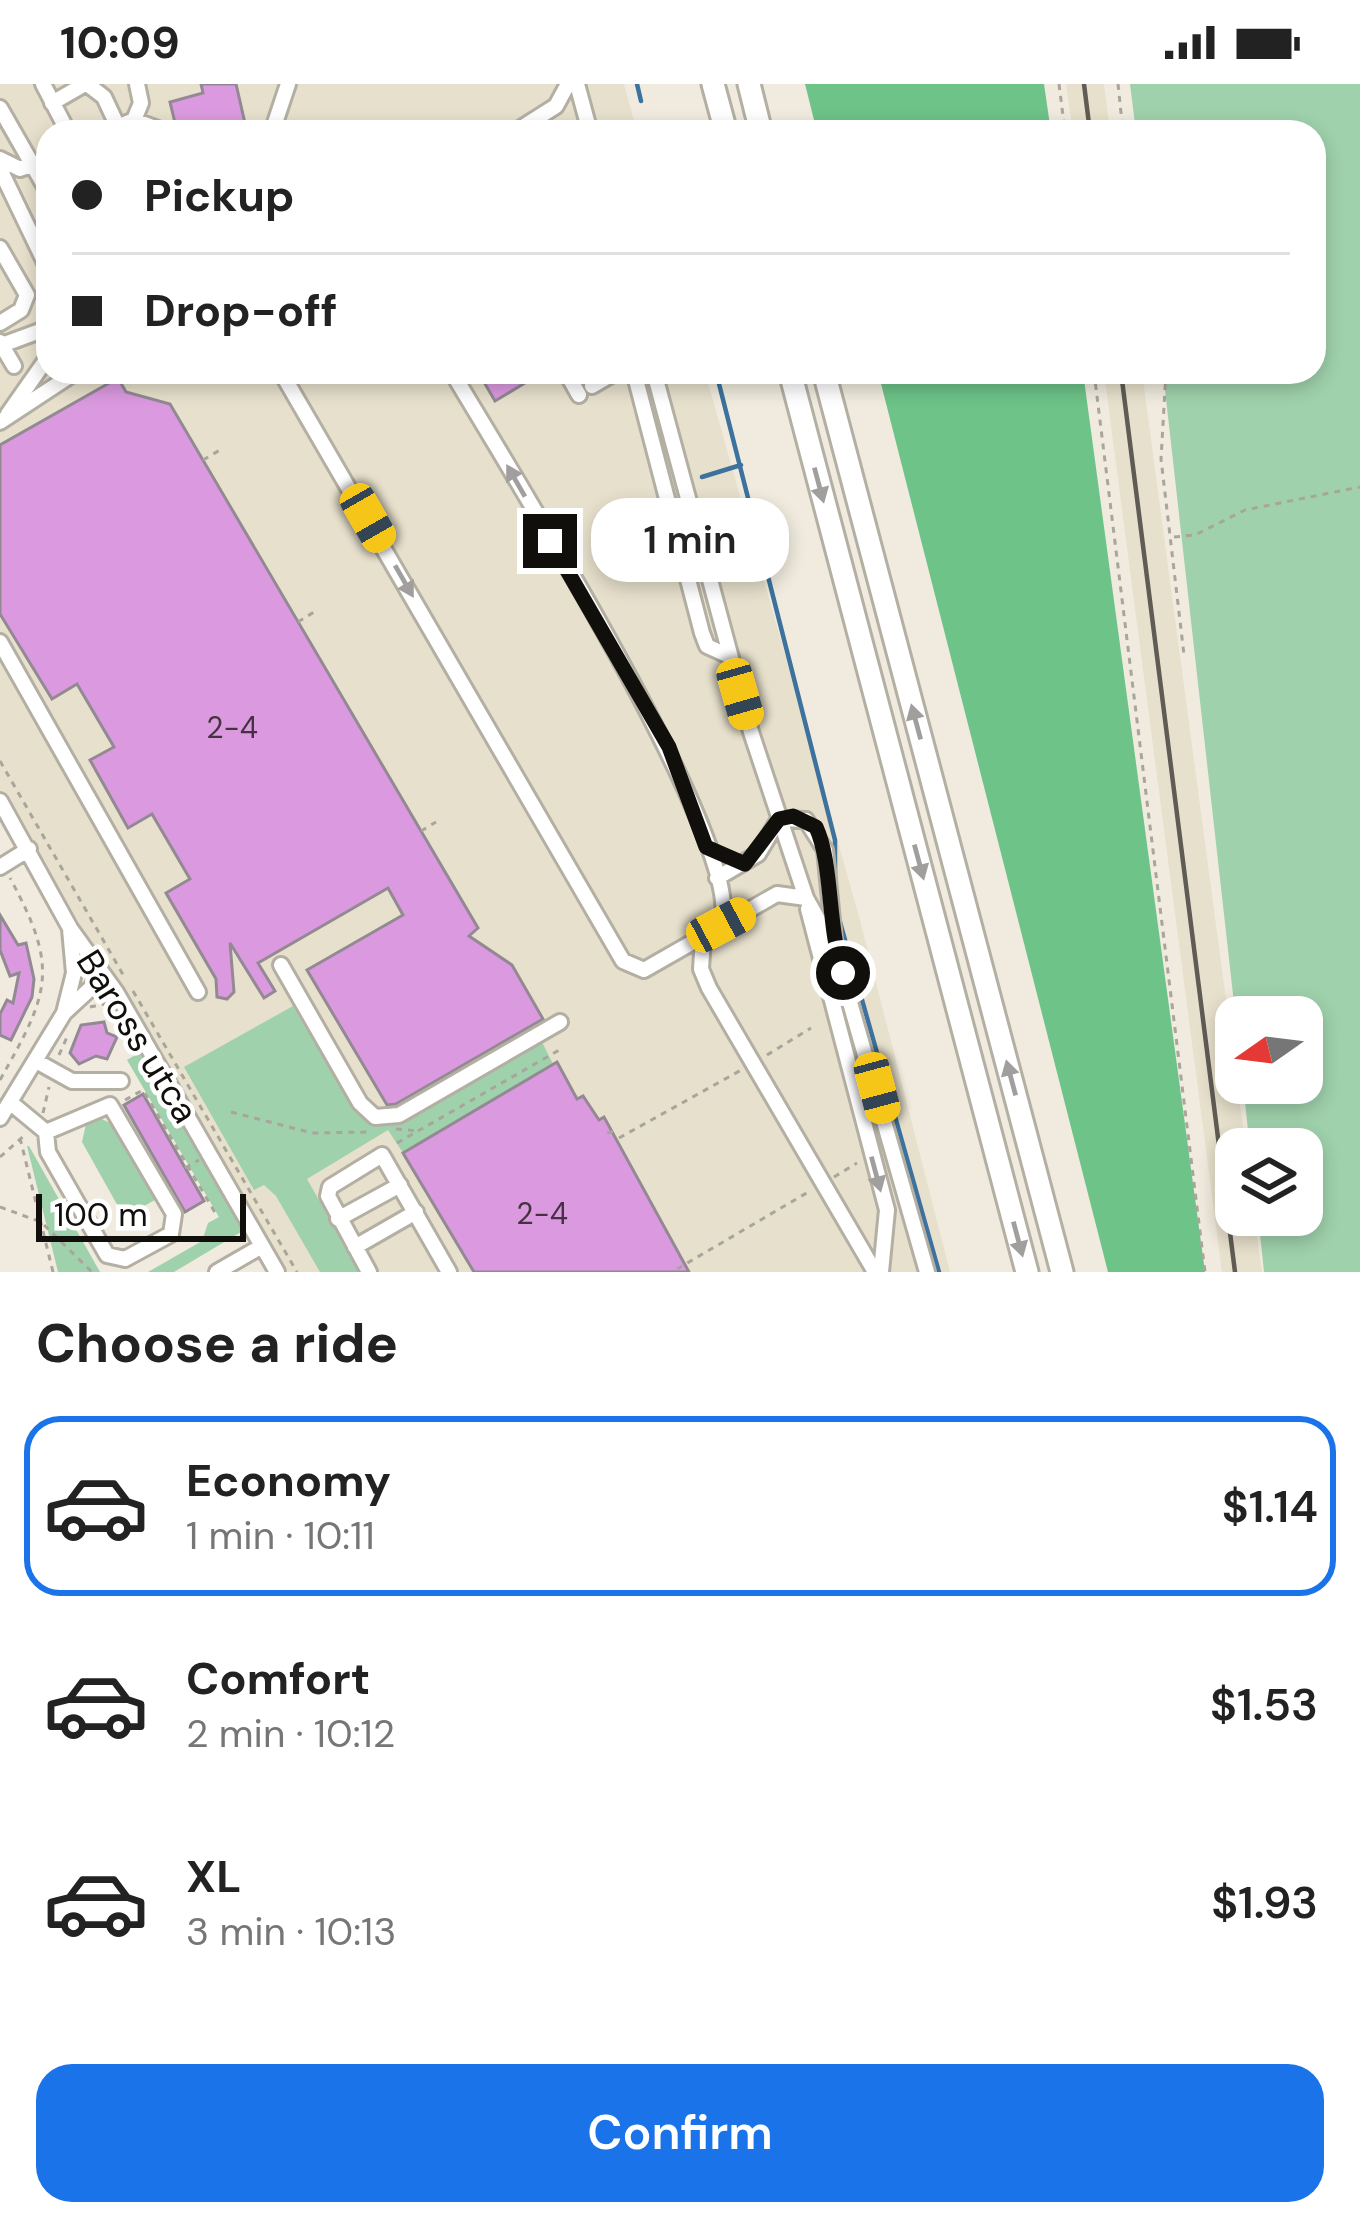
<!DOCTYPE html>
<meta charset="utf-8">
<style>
:root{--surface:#fff;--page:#f2f2f2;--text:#222;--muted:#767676;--line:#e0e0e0;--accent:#1a73e8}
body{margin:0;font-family:"DM Sans",sans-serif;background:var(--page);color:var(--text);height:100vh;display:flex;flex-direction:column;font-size:45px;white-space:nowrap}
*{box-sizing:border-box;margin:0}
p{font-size:39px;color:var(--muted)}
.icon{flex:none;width:66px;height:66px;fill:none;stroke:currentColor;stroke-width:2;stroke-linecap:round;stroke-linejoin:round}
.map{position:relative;height:1188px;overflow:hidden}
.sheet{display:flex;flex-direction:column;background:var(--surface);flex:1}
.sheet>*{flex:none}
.top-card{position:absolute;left:36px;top:36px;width:1290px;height:264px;border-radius:36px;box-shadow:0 6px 18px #0003;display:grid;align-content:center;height:264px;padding:0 36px;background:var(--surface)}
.needle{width:78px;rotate:256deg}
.buttons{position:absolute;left:1215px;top:912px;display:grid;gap:24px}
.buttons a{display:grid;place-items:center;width:108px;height:108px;border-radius:24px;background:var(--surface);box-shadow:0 6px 18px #0003;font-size:60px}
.scale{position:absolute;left:36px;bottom:30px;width:210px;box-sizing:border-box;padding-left:12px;border:6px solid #110f0b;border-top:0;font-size:33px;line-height:42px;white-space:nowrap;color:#110f0b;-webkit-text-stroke:9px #fff;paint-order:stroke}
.end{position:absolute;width:54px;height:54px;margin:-27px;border:15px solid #110f0b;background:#fff;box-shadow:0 0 0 6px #fff}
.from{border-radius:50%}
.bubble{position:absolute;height:84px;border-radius:36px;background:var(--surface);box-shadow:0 6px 18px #0003;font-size:39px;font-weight:600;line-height:84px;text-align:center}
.car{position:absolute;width:36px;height:72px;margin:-36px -18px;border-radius:15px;box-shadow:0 0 9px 3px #0007;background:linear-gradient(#f5c518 24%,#345 0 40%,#f5c518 0 76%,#345 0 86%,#f5c518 0)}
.top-card b{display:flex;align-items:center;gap:42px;height:114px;font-size:45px}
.top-card b+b{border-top:3px solid var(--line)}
.top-card i{width:30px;height:30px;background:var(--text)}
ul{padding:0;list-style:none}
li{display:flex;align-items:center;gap:36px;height:180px;margin:0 24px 18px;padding:0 12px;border:6px solid transparent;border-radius:36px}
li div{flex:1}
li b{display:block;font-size:45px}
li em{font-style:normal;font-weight:600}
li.current{border-color:var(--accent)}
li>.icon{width:108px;height:108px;stroke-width:1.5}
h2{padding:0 36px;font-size:54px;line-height:144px}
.action{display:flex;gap:24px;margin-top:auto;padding:24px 36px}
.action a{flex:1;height:138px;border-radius:36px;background:var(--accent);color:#fff;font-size:48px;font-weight:600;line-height:138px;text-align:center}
.status{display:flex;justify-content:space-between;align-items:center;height:84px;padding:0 60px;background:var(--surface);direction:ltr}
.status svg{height:33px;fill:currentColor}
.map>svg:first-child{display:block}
.built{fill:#e7e0cc}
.green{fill:#9fd1ac}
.forest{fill:#6dc388}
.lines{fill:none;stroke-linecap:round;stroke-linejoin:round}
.stream{stroke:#3c729d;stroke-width:4.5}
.building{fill:#db9adf;stroke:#928993;stroke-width:3}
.minor-casing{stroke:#b4afa3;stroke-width:20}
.highway-casing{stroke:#b4afa3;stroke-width:27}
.path{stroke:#a9a59b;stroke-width:3;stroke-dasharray:6 6;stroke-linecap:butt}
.minor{stroke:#fff;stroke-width:14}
.highway{stroke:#fff;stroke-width:21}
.rail{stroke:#605c55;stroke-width:4.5}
.oneway{fill:#a09f9d}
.route{stroke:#110f0b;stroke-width:15}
.labels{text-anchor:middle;stroke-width:9;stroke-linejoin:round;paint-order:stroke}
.number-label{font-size:30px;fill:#443240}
.street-label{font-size:36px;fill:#110f0b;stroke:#fff}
</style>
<div class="status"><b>10:09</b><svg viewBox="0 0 49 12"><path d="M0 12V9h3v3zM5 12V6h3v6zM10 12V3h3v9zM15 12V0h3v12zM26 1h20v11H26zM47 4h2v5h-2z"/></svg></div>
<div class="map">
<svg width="1360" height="1188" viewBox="0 0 1360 1188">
<rect width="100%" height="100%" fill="#f0ebde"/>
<path class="built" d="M0,0H624L637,48H48V288H705L860,836L950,1188H288L121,904L74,842L0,713Z
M1066,0H1104L1110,48H1073Z
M1104,288H1142L1246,1065H1236V1131H1254L1262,1188H1222Z"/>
<path class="green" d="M1130,0H1360V1188H1264L1258,1131H1302V1065H1250L1243,999H1302V933H1236V937L1163,288H1314V48H1136Z
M293,922L351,1021L368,1037L409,1034L541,956L553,980L403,1069L388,1046L307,1095L360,1188H320L276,1112L264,1101L254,1106L184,983Z
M142,967L242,1141L241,1148L174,1188H148L202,1157L208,1139L219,1133L127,976Z
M102,1035L112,1040L155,1116L124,1133L82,1058L86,1040Z
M27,1062H29L100,1188H58Z"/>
<path class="forest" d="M805,0H1044L1051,48H817Z
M878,288H1083L1205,1188H1108Z"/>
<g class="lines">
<path class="stream" d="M637,0L641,17
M649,45V48
M716,288L835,756V801
M702,393L741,381
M838,831L939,1188"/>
</g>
<path class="building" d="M201,0H236L247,48H212L210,39L177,47L170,18L203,9Z
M489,288H543L495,317L481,293Z
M118,294L126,308L170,320L478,844L469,852L512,881L543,935L396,1020L387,1021L307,886L403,831L388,804L258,879L275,907L264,914L230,859L234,908L227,915L217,913L216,895L166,809L190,795L152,730L128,744L90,676L114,663L77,600L52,615L0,530V361Z
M0,831L18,861L26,859L34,895L32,913L11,956L0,951V930L7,916L13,919L19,889L10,892L0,866Z
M104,938L107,949L117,953L107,975L96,972L79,980L70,969L81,941Z
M557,978L577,1015L583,1012L599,1036L604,1033L689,1188H474L403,1069Z
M143,1010L204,1117L185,1128L124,1021Z"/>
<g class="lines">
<defs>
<path id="minor" d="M43,0L68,48
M87,0L104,13L118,43
M577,0L590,48
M52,19L85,0
M0,24L48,108
M134,36L141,19L137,0
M106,48L134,36L166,48
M272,48L288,0
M515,48L556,22L568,0
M0,75L20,85L48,75
M0,85L48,185
M0,164L27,211L21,226L0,239
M0,258L14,282
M2,261L48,244
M281,288L623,877L644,886L777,810L806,814
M452,288C501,372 750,767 721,840
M566,288L579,311
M634,288L702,549L707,562L729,572
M654,288L751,648L806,814L835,866
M592,302L616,288
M8,330L48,273
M0,338L76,288
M0,558L198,908
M0,717L70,844L116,908L277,1188
M779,735L806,736L825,766L835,866L927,1188
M0,783L29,765
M717,794L758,770L779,735
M808,825L887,1126L881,1188
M703,854L701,885L709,904L875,1188
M281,881L360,1019L375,1033L399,1031L560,938
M64,929L74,889L70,845
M36,977L72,997H121
M11,1019L46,1048L48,1068L107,1171L125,1175L171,1150L174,1130L110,1021L46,1048
M0,1034L64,929L92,903L100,887
M338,1135L400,1101
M355,1163L416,1128
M217,1188L262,1162
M369,1188L328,1112L330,1103L382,1071L449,1188"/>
<path id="highway" d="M713,0L726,48
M749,0L761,48
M790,288L1027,1188
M824,288L1062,1188"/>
</defs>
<use href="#minor" class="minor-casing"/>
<use href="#highway" class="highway-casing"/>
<path class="path" d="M1059,0L1065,48
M1118,0L1123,48
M1094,288L1205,1188
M1166,288L1161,375L1184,571
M203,376L220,366
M1174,453L1195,451L1245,426L1360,403
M298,538L314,528
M0,677L125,894
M421,747L436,738
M133,907L297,1188
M90,923L109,919
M59,971L67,953
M767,971L811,944
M0,996C49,909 60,886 10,794
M125,1016L143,1006L217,1132
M231,1028L312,1049L369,1048
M43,1029L49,1003
M396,1045L418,1047
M607,1049L615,1047
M20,1054L53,1188
M619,1054L743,985
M397,1059L561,965
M0,1073L26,1050
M185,1084L199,1076
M834,1093L857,1079
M0,1123L41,1138L92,1188
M677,1185L810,1107"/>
<use href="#minor" class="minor"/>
<use href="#highway" class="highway"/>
<path class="rail" d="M1084,0L1090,48
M1121,288L1235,1188"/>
</g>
<defs><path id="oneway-solid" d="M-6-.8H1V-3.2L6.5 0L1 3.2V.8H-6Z" transform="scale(3)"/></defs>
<g class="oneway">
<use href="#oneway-solid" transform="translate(516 397) rotate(-120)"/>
<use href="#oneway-solid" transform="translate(819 401) rotate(75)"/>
<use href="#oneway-solid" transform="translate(404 497) rotate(60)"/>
<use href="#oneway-solid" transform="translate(916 638) rotate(-105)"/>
<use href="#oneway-solid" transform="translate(919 778) rotate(75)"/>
<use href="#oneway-solid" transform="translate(1011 994) rotate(-105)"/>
<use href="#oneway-solid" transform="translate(876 1090) rotate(75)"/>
<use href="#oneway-solid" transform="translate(1018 1155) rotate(75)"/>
</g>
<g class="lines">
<path class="route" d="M550,457L669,663L706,763L745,780L779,735L793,732L816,743C833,780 827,842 843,889"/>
</g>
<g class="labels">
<g class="number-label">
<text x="232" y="654">2-4</text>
<text x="542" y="1140">2-4</text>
</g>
<g class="street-label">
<text transform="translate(138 952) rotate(58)" y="13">Baross utca</text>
</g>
</g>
</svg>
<div class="buttons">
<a><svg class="needle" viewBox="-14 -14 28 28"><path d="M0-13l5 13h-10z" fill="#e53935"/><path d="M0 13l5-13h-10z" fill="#767676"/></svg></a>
<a><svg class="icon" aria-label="layers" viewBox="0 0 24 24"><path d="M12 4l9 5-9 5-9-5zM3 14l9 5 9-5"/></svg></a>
</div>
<div class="scale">100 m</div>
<i class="end from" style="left:843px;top:889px"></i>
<i class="end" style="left:550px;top:457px"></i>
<div class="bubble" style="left:591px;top:414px;width:198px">1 min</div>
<i class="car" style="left:368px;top:434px;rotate:150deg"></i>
<i class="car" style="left:740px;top:610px;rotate:164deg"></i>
<i class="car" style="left:721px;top:841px;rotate:62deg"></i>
<i class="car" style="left:877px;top:1004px;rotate:165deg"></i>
<div class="top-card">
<b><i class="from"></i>Pickup</b>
<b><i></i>Drop-off</b>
</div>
</div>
<section class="sheet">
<h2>Choose a ride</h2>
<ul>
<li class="current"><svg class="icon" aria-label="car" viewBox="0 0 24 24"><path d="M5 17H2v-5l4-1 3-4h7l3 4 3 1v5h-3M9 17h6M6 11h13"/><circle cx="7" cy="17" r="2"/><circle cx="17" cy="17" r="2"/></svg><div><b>Economy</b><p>1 min · 10:11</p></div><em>$1.14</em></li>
<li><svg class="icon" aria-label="car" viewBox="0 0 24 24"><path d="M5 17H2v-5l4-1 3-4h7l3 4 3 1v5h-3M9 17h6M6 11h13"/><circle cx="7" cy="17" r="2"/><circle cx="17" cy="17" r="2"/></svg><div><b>Comfort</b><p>2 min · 10:12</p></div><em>$1.53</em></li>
<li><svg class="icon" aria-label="car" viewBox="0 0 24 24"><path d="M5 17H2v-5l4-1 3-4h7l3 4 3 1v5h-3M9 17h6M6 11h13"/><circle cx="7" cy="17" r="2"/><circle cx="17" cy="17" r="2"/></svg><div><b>XL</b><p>3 min · 10:13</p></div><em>$1.93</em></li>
</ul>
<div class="action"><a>Confirm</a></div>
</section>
